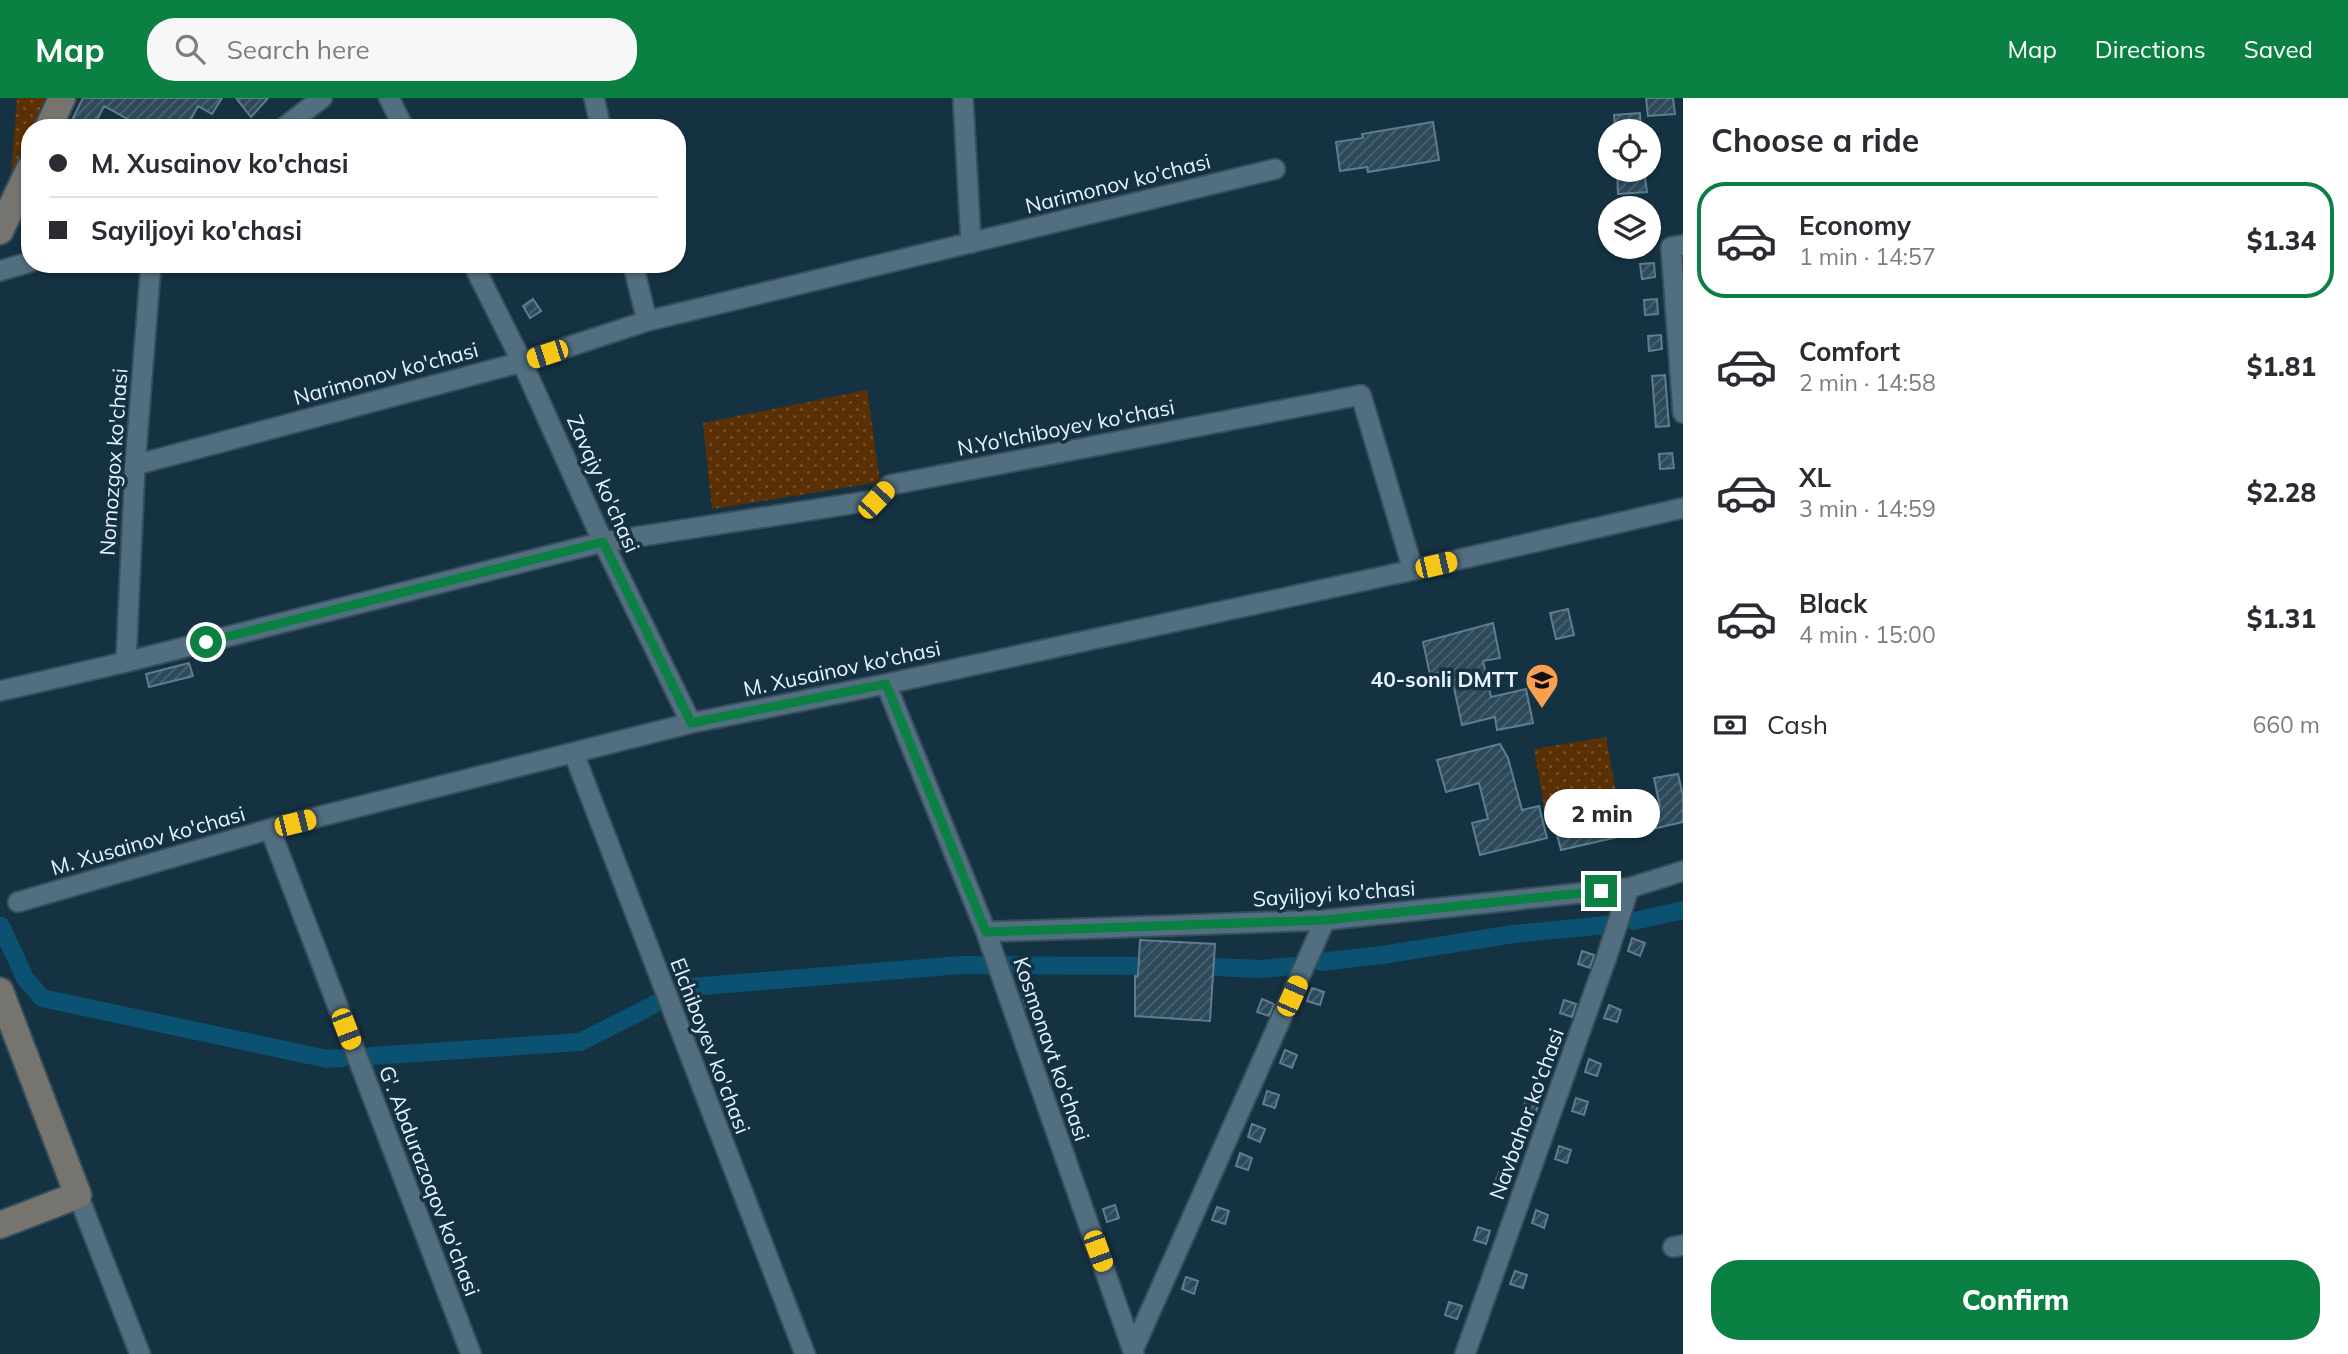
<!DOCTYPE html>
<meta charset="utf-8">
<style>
:root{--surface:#fff;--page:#f7f7f7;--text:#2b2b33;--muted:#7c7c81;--line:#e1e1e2;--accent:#0b8043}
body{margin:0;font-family:Mulish,sans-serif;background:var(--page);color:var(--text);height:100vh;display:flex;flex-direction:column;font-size:26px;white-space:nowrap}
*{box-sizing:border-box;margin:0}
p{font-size:23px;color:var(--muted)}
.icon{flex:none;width:38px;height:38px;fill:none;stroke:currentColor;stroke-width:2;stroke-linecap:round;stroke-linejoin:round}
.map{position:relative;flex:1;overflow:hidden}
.panel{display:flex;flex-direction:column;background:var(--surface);width:665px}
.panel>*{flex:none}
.top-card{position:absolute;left:21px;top:21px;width:665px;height:154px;border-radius:28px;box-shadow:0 2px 5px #0004;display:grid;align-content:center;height:154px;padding:0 28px;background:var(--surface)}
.fabs{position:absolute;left:1598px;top:21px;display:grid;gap:14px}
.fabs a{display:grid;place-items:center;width:63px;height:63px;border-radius:50%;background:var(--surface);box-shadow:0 2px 5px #0004;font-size:35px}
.end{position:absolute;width:32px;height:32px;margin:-16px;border:9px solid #0b8043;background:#fff;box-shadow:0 0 0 4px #fff}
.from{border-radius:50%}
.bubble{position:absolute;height:49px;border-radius:24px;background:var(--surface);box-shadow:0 2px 5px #0004;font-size:23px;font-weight:800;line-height:49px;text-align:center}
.car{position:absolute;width:21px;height:42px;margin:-21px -10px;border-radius:9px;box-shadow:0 0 5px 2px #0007;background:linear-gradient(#f5c518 24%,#345 0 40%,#f5c518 0 76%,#345 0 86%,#f5c518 0)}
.top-card b{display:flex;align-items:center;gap:24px;height:66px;font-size:26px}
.top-card b+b{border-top:2px solid var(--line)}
.top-card i{width:18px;height:18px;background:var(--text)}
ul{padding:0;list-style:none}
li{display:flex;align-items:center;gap:21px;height:116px;margin:0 14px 10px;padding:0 14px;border:4px solid transparent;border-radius:28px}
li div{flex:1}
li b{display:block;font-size:26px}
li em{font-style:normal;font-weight:800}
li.selected{border-color:var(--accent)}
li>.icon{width:63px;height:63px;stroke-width:1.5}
h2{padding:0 28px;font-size:32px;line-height:84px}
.pay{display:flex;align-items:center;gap:18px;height:77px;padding:0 28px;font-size:26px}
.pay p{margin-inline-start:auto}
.action{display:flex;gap:14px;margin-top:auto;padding:14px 28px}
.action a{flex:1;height:80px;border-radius:28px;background:var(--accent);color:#fff;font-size:28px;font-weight:800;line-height:80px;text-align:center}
header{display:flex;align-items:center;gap:42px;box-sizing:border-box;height:98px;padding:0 35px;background:var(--accent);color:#fff}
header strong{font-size:33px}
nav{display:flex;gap:38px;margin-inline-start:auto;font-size:24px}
.search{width:490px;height:63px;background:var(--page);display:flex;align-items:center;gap:18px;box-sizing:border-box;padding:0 24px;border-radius:28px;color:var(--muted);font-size:26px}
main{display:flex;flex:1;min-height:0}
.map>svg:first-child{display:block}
.grass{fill:url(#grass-dots)}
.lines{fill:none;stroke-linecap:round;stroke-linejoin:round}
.canal{stroke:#0b5171;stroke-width:18}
.building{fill:url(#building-hatch);stroke:#5e7d8f;stroke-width:2}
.street-casing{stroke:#384e5b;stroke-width:23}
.secondary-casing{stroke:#384e5b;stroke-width:30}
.street{stroke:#516f81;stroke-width:19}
.secondary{stroke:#75746e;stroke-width:26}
.route{stroke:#0b8043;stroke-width:9}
.labels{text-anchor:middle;stroke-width:7;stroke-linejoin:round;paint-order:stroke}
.street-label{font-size:21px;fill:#e8f5fe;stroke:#153242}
.poi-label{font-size:21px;font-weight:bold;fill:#e8f5fe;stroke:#153242;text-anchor:end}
</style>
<header>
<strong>Map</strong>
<div class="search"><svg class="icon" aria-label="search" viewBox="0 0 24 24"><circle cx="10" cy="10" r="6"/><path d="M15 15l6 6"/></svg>Search here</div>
<nav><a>Map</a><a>Directions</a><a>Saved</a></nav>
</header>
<main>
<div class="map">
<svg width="1683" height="1256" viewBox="0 0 1683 1256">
<defs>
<pattern id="grass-dots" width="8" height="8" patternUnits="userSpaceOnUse" patternTransform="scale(1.75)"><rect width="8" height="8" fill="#5a3004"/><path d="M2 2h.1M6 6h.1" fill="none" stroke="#724f2a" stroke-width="1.8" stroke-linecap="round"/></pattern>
<pattern id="building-hatch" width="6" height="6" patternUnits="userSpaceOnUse" patternTransform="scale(1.75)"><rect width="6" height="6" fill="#2d495a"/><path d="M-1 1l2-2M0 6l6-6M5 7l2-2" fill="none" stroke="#4b6473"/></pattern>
</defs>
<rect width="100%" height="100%" fill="#153242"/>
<path class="grass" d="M17,0H45L32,30H30V35L11,77Z
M867,292L880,384L712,411L703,325Z
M1606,639L1617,700L1545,712L1534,651Z"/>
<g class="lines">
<path class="canal" d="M1634,823L1683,812
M1,828L25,880L42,900L327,961L342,960
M1321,864L1382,857L1513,836L1606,827
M1189,868L1262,871L1291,868
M680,894L690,889L961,867L1161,868
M371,958L580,944L655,906"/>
</g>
<path class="building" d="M83,0H222L212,16L198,8L186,30H125L129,22L104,8L93,30H68Z
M236,0H268L251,19Z
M1646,0H1673L1675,16L1648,18Z
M1640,15L1641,33H1615L1614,17Z
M1433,24L1439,62L1368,74L1367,69L1340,73L1336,44L1363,40L1362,36Z
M1617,72H1644L1647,94L1618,96Z
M1654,165L1655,179L1642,181L1640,166Z
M533,201L541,213L530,220L523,208Z
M1657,201L1658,216L1645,217L1644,202Z
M1661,237L1662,251L1649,253L1648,238Z
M1665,277L1669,328L1656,329L1652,278Z
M1672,355L1674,370L1660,371L1659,356Z
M1568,511L1574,537L1556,541L1550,515Z
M1493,525L1500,560L1483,563L1491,599L1526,591L1533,625L1497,632L1495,619L1462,627L1450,571L1430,577L1423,544Z
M189,565L193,578L149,589L146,576Z
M1500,646L1508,660L1522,712L1539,708L1547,740L1480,757L1472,725L1488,721L1479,685L1446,694L1437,662Z
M1678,676L1683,698V724L1561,752L1556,733L1660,709L1654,680Z
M1632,840L1645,845L1640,858L1628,853Z
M1140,842L1215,846L1210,923L1135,918V878H1138Z
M1582,853L1594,857L1590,870L1578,866Z
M1312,890L1324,894L1320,907L1307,903Z
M1034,891L1039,905L1026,909L1022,895Z
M1262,901L1274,906L1269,918L1257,914Z
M1564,902L1576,906L1572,919L1560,915Z
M1609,907L1621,912L1617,924L1604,920Z
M1285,952L1297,957L1292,970L1280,965Z
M1589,961L1601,966L1597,978L1585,974Z
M1267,993L1279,997L1275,1010L1263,1006Z
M1528,997L1540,1001L1536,1014L1523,1010Z
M1576,1000L1588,1004L1584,1017L1572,1013Z
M1252,1026L1265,1031L1260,1044L1248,1039Z
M1559,1048L1571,1052L1567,1065L1555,1061Z
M1240,1055L1252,1060L1248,1072L1236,1068Z
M1499,1074L1511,1078L1506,1091L1494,1087Z
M1115,1107L1119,1120L1107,1124L1103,1111Z
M1217,1109L1229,1113L1225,1126L1212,1122Z
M1536,1112L1548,1117L1544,1130L1532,1125Z
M1478,1129L1490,1133L1486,1146L1474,1142Z
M1515,1173L1527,1177L1523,1190L1510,1186Z
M1186,1179L1198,1183L1194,1196L1182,1191Z
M1449,1204L1462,1208L1457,1221L1445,1217Z"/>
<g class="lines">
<defs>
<path id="street" d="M389,0L404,30
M594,0L601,30
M963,0L971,145
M283,30L322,0
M1683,147L1671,149L1683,315
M473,166L522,264L603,444L691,625
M633,166L647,223
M0,173L30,164
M135,367L522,264L647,223L1275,71
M126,564L135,367L151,166
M886,586L986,834L1134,1256
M0,593L126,564L603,444L876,402L890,387L1361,297L1413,472
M574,656L805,1256
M270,731L471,1256
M18,804L270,731L691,625L886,586L1413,472L1683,410
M986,834L1325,822L1629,790L1683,773
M78,1097L140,1256
M1673,1149L1683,1147
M1133,1252L1325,822
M1465,1256L1607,858L1629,790"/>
<path id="secondary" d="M48,30L62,0
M0,133L30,70
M0,893L78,1097L0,1127"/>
</defs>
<use href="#street" class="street-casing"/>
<use href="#secondary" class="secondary-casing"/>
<use href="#street" class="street"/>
<use href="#secondary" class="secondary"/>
</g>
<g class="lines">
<path class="route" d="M206,544L603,444L691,625L886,586L986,834L1325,822L1601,793"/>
</g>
<defs>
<symbol id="school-pin" viewBox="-11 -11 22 30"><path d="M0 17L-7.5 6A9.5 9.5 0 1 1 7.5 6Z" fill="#fa9f4f" stroke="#153242"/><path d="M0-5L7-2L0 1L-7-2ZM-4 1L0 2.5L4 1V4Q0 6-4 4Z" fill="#111"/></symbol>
</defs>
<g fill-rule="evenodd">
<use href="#school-pin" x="1523" y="563" width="38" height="52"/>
</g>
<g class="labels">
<g class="street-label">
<text transform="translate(1118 86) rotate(-14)" y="7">Narimonov ko'chasi</text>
<text transform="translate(386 276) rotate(-15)" y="7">Narimonov ko'chasi</text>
<text transform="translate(1066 330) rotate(-11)" y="7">N.Yo'lchiboyev ko'chasi</text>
<text transform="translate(114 364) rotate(-86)" y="7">Nomozgox ko'chasi</text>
<text transform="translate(603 386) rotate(66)" y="7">Zavqiy ko'chasi</text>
<text transform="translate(842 571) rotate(-12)" y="7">M. Xusainov ko'chasi</text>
<text transform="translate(148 743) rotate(-16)" y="7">M. Xusainov ko'chasi</text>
<text transform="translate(1334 796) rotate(-4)" y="7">Sayiljoyi ko'chasi</text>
<text transform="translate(710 948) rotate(69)" y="7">Elchiboyev ko'chasi</text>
<text transform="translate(1051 951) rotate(71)" y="7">Kosmonavt ko'chasi</text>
<text transform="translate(1527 1016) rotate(-70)" y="7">Navbahor ko'chasi</text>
<text transform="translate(429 1083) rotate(69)" y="7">G'. Abdurazoqov ko'chasi</text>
</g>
<g class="poi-label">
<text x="1518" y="589">40-sonli DMTT</text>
</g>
</g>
</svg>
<div class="fabs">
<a><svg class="icon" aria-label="locate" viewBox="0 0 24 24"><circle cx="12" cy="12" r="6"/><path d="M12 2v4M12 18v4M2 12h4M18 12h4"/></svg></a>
<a><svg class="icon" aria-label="layers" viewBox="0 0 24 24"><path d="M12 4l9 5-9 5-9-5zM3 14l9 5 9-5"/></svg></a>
</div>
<i class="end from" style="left:206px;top:544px"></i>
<i class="end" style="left:1601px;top:793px"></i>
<div class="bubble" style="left:1544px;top:691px;width:116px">2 min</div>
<i class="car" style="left:547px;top:256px;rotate:252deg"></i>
<i class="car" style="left:876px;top:402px;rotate:43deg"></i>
<i class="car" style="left:1436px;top:467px;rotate:77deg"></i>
<i class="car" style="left:295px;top:725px;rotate:76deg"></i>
<i class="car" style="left:1292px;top:898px;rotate:24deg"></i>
<i class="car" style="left:346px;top:931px;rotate:159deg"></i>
<i class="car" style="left:1098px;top:1153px;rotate:160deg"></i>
<div class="top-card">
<b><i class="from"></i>M. Xusainov ko'chasi</b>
<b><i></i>Sayiljoyi ko'chasi</b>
</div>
</div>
<section class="panel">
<h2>Choose a ride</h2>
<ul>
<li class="selected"><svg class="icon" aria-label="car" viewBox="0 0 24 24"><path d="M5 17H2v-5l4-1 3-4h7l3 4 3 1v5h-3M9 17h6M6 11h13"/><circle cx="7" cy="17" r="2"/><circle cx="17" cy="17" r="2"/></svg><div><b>Economy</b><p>1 min · 14:57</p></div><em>$1.34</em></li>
<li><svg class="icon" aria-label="car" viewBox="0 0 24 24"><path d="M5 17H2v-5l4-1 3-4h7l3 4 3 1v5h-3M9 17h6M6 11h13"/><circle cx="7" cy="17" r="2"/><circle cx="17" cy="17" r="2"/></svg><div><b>Comfort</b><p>2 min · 14:58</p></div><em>$1.81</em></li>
<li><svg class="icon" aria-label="car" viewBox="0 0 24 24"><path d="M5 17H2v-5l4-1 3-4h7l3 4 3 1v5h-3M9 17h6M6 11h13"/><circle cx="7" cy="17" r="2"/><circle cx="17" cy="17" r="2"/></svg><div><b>XL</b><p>3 min · 14:59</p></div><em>$2.28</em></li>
<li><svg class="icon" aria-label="car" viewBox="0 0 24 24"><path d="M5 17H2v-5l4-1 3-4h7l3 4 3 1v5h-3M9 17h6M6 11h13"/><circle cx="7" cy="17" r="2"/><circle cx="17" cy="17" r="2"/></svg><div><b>Black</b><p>4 min · 15:00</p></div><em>$1.31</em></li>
</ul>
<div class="pay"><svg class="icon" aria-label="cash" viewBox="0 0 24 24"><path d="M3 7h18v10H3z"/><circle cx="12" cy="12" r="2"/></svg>Cash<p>660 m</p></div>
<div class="action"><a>Confirm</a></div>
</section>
</main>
